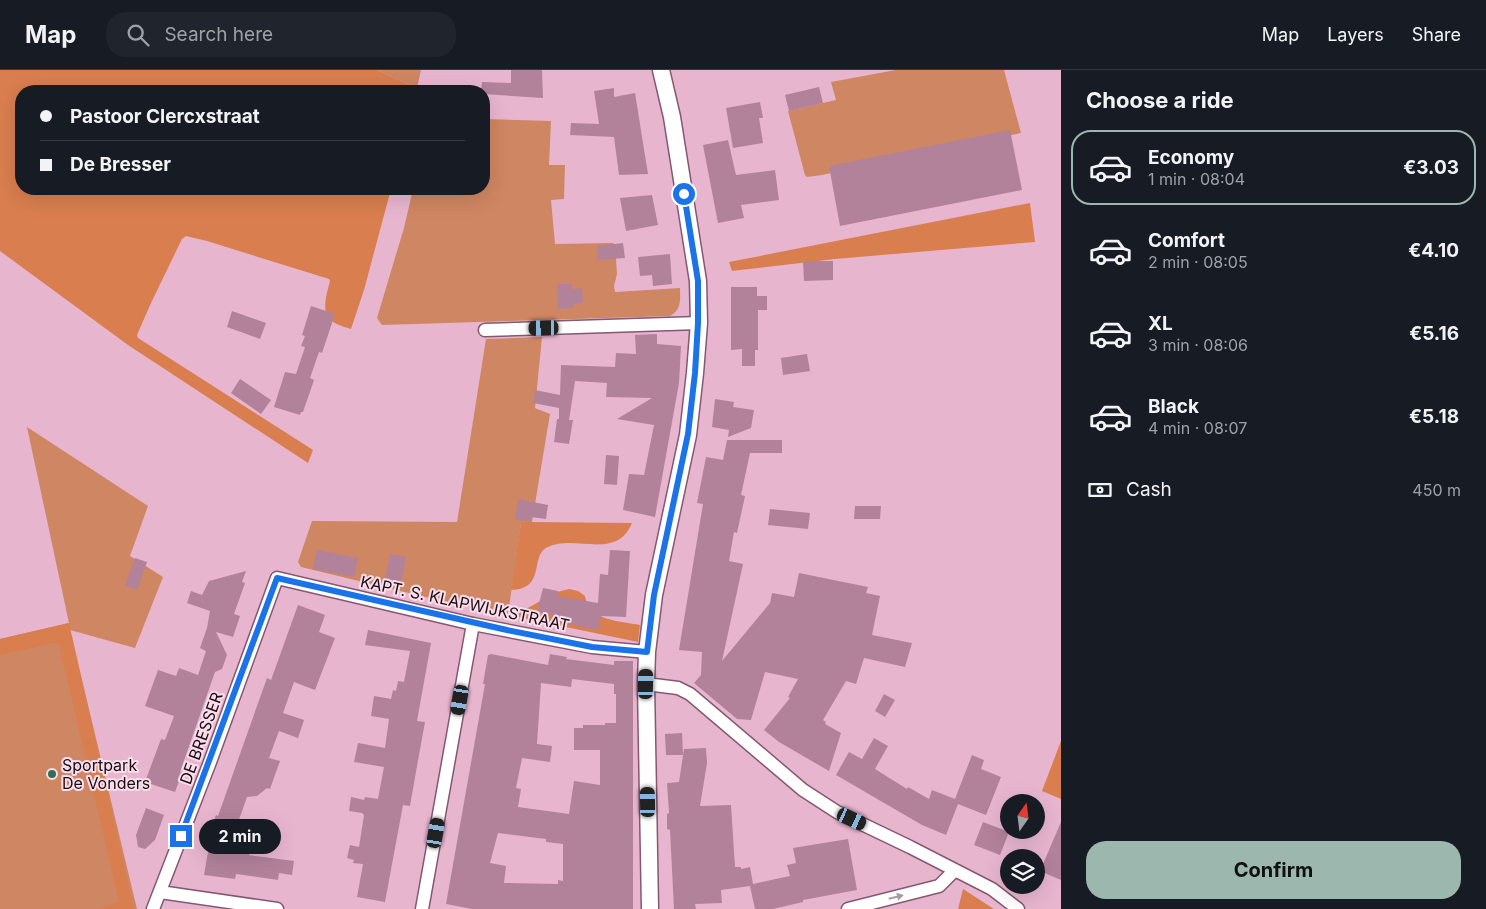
<!DOCTYPE html>
<meta charset="utf-8">
<style>
:root{--surface:#171b24;--page:#20242c;--text:#f1f3f6;--muted:#9ea1a6;--line:#363941;--accent:#9bb7ae}
body{margin:0;font-family:Inter,sans-serif;background:var(--page);color:var(--text);height:100vh;display:flex;flex-direction:column;font-size:19px;white-space:nowrap}
*{box-sizing:border-box;margin:0}
p{font-size:16px;color:var(--muted)}
.icon{flex:none;width:28px;height:28px;fill:none;stroke:currentColor;stroke-width:2;stroke-linecap:round;stroke-linejoin:round}
.map{position:relative;flex:1;overflow:hidden}
.side{display:flex;flex-direction:column;background:var(--surface);width:425px}
.side>*{flex:none}
.banner{position:absolute;left:15px;top:15px;width:475px;height:110px;border-radius:20px;box-shadow:0 5px 20px #0002;display:grid;align-content:center;height:110px;padding:0 25px;background:var(--surface)}
.needle{width:32px;rotate:14deg}
.controls{position:absolute;left:1000px;top:724px;display:grid;gap:10px}
.controls a{display:grid;place-items:center;width:45px;height:45px;border-radius:50%;background:var(--surface);box-shadow:0 5px 20px #0002;font-size:25px}
.end{position:absolute;width:22px;height:22px;margin:-11px;border:6px solid #1a73e8;background:#fff;box-shadow:0 0 0 2px #fff}
.from{border-radius:50%}
.bubble{position:absolute;height:35px;border-radius:18px;background:var(--surface);box-shadow:0 5px 20px #0002;font-size:16px;font-weight:700;line-height:35px;text-align:center}
.car{position:absolute;width:15px;height:30px;margin:-15px -8px;border-radius:6px;box-shadow:0 0 4px 1px #0007;background:linear-gradient(#222 24%,#8ab4d8 0 40%,#222 0 76%,#8ab4d8 0 86%,#222 0)}
.banner b{display:flex;align-items:center;gap:18px;height:48px;font-size:19px}
.banner b+b{border-top:1px solid var(--line)}
.banner i{width:12px;height:12px;background:var(--text)}
ul{padding:0;list-style:none}
li{display:flex;align-items:center;gap:15px;height:75px;margin:0 10px 8px;padding:0 15px;border:2px solid transparent;border-radius:20px}
li div{flex:1}
li b{display:block;font-size:19px}
li em{font-style:normal;font-weight:700}
li.current{border-color:var(--accent)}
li>.icon{width:45px;height:45px;stroke-width:1.5}
h2{padding:0 25px;font-size:22px;line-height:60px}
.pay{display:flex;align-items:center;gap:12px;height:55px;padding:0 25px;font-size:19px}
.pay p{margin-inline-start:auto}
.cta{display:flex;gap:10px;margin-top:auto;padding:10px 25px}
.cta a{flex:1;height:58px;border-radius:20px;background:var(--accent);color:#111;font-size:20px;font-weight:700;line-height:58px;text-align:center}
header{display:flex;align-items:center;gap:30px;box-sizing:border-box;height:70px;padding:0 25px;background:var(--surface);border-bottom:1px solid var(--line)}
header strong{font-size:24px}
nav{display:flex;gap:28px;margin-inline-start:auto;font-size:18px}
.search{width:350px;height:45px;background:var(--page);display:flex;align-items:center;gap:12px;box-sizing:border-box;padding:0 18px;border-radius:20px;color:var(--muted);font-size:19px}
main{display:flex;flex:1;min-height:0}
.map>svg:first-child{display:block}
.green{fill:#cf8662}
.forest{fill:#d97e4f}
.building{fill:#b2829a;fill-rule:evenodd}
.lines{fill:none;stroke-linecap:round;stroke-linejoin:round}
.minor-casing{stroke:#855870;stroke-width:15}
.tertiary-casing{stroke:#855870;stroke-width:19}
.minor{stroke:#fff;stroke-width:12}
.tertiary{stroke:#fff;stroke-width:16}
.oneway{fill:#a49da1}
.route{stroke:#1a73e8;stroke-width:6}
.poi-dot{fill:#316d57;stroke:#f9deeb;stroke-width:2}
.labels{text-anchor:middle;stroke-width:4;stroke-linejoin:round;paint-order:stroke}
.street-label{font-size:16px;fill:#1c0b14;stroke:#f9deeb}
.poi-label{font-size:16px;fill:#1c0b14;stroke:#f9deeb;text-anchor:start}
</style>
<header>
<strong>Map</strong>
<div class="search"><svg class="icon" aria-label="search" viewBox="0 0 24 24"><circle cx="10" cy="10" r="6"/><path d="M15 15l6 6"/></svg>Search here</div>
<nav><a>Map</a><a>Layers</a><a>Share</a></nav>
</header>
<main>
<div class="map">
<svg width="1061" height="839" viewBox="0 0 1061 839">
<rect width="100%" height="100%" fill="#e8b5cf"/>
<path class="green" d="M377,0H421L417,18Z
M896,0H1004L1021,63L822,105L807,107L805,105L788,41L836,30L831,12Z
M484,49L551,51L549,95H565L564,129L551,130L555,174L613,173L615,175L617,204L614,216L615,222L680,218C680,230 682,239 670,246L382,255L377,248L404,158L413,119H484Z
M542,267L535,338L550,344L532,452L521,453L508,545L421,526L301,497L298,492L312,451L457,452L486,269Z
M27,357L148,436L130,486L163,507L135,578L70,560L137,839H0V569L69,553Z"/>
<path class="forest" d="M0,0H377L417,18L416,21H21V119H391L364,220L351,259C345,257 337,255 332,251C320,243 327,223 330,211L329,209L207,171L186,166L182,169L151,233L137,265L138,268L313,380L308,393L128,275L0,181Z
M1030,133L1035,172L835,189L732,201L729,192Z
M521,452H532L632,453C616,491 576,464 548,477C529,485 547,519 511,520Z
M569,519L578,521L585,526C589,551 620,551 640,555L638,572L513,546L557,522Z
M69,553L134,839H97L119,832L59,574L54,573L0,585V569Z
M1061,671V729L1042,721Z
M963,819L994,839H958Z"/>
<path class="building" d="M511,0H542L543,28L484,24V21H481L482,12L511,13Z
M819,17L823,33L789,41L785,25Z
M614,18V27L635,23L648,104L619,105L614,67L570,65L571,53L599,54L594,21Z
M760,32L763,48H759L763,73L733,78L726,38Z
M1010,60L1022,120L840,156L829,96Z
M728,70L736,105L775,100L779,130L741,135L744,148L718,153L703,75Z
M652,125L658,155L626,161L620,128Z
M623,173L625,188L598,190L597,176Z
M670,184L672,214L653,216L652,205L640,206L638,187Z
M803,191H833V210L804,211Z
M557,214H572V219L582,218L583,233L573,234V238L558,239Z
M731,217H757V226H767V240H758V280H755V296H742V279L731,280Z
M311,236L335,244L322,283L319,282L310,308L314,310L303,342H301L300,345L274,337L285,302L296,304L305,277L301,276L305,266L302,265Z
M232,241L266,253L260,269L227,257Z
M657,264V274L681,276L679,313L655,447L623,440L629,404L644,405L654,355L617,349L652,328L606,327L607,313L575,311L569,350H573L569,374L554,372L557,349H559V338L533,333L535,320L560,325L561,295L615,297L616,283L636,284L635,265Z
M807,284L810,301L783,305L781,288Z
M240,309L271,330L261,344L231,323Z
M715,329L734,332L733,337L754,340L751,358L728,367L729,360L712,357Z
M727,370H782V383H750L741,425L745,426L737,463L734,462L729,491L743,494L722,591L770,533L772,523L794,527L799,503L868,517L866,523L880,526L872,565L912,573L905,597L864,588L856,614L846,611L823,650L826,652L825,654L841,663L829,701L779,672L764,660L790,628L788,627L798,609L765,602L751,650L737,649L694,613L701,605L702,582L679,580L703,434L697,433L706,387L723,390Z
M606,385L619,386L617,415L604,414Z
M518,429L548,435L546,449L531,447V451L515,450Z
M855,436H881L880,449H854Z
M770,439L810,443L808,459L768,455Z
M317,480L358,488L354,507L313,499Z
M610,480L630,481L626,547L601,546L598,560L560,552L561,547L537,542L543,518L558,521L557,526L598,533L600,504L608,505Z
M390,484L406,487L401,513L385,510Z
M135,488L147,492L137,520L125,516Z
M246,501L242,512L245,513L234,544L240,546L233,567L216,562L227,585L222,599L215,602L180,702L182,703L175,722L145,712L161,669L165,670L174,646L145,636L158,600L176,606L179,598L198,605L206,581L200,578L207,558L210,541L187,533L191,521L202,525L209,511Z
M298,535L325,545L319,562L335,568L315,620L294,612L283,643L304,650L298,668L279,661L269,688L280,691L270,719L267,718L257,726L247,727L235,761L252,763L249,785L294,791L292,805L279,803L278,810L236,804L235,809L204,805L213,753L216,745L218,746L267,608L271,610Z
M368,560L431,573L417,651L425,652L417,696L410,736L403,735L385,832L357,827L363,794L353,793L354,790L347,788L350,775L359,777L364,745L362,743L349,741L351,727L364,730L365,727L378,729L384,697L354,692L358,673L385,678L389,649L371,646L374,626L391,629L393,620L396,621L398,611L404,612L410,581L365,575Z
M491,584L548,595L550,584L567,587L566,589L614,595V591H633V839H472L446,834L485,614H483L488,585ZM572,609L614,614V624H616V653H605V655H583V658H574V680H600V715L574,711L569,744L518,737L521,719L516,718L522,688L550,692L552,676L537,674L541,613L571,617ZM498,763L546,769V772L563,774V811L558,810V814L504,813L506,796L490,793Z
M884,624L895,630L885,647L875,641Z
M682,663L683,685H666L665,664Z
M874,668L888,676L875,699L907,719L908,717L929,729L932,720L955,729L972,685L984,690L981,699L1001,707L986,745L958,734L946,765L922,755L836,705L849,682L862,689Z
M706,678L707,693L700,736L731,735L735,797H741V799L750,797L753,814L790,806L787,795L796,793L793,778L848,769L857,820L803,830V832L773,839H755L750,816L721,820L722,833L695,834L696,839H674L670,760L667,759V744L669,743L667,713L679,712L684,679Z
M146,738L164,745L155,770L145,779L138,777L136,765Z
M983,752L1009,762L1000,785L974,775Z
M1061,752V810L1040,801Z"/>
<g class="lines">
<defs>
<path id="minor" d="M485,260L699,253
M646,614L678,618L690,624L803,720L837,742L910,777L992,819L1018,839
M160,822L277,839
M153,839L210,692L277,508L473,554L592,577L647,582
M422,839L473,554
M848,839L939,816L955,800"/>
<path id="tertiary" d="M650,839L646,614L647,582L654,525L688,365L695,303L699,253L698,211L672,47L661,0"/>
</defs>
<use href="#minor" class="minor-casing"/>
<use href="#tertiary" class="tertiary-casing"/>
<use href="#minor" class="minor"/>
<use href="#tertiary" class="tertiary"/>
</g>
<defs><path id="oneway-solid" d="M-6-.8H1V-3.2L6.5 0L1 3.2V.8H-6Z" transform="scale(1.25)"/></defs>
<use class="oneway" href="#oneway-solid" transform="translate(896 827) rotate(-14)"/>
<g class="lines">
<path class="route" d="M181,766L277,508L507,560L592,577L647,582L654,525L688,364L695,303L698,253V211L684,124"/>
</g>
<circle class="poi-dot" cx="52" cy="704" r="5"/>
<g class="labels">
<g class="street-label">
<text transform="translate(465 533) rotate(12)" y="6">KAPT. S. KLAPWIJKSTRAAT</text>
<text transform="translate(201 668) rotate(-70)" y="6">DE BRESSER</text>
</g>
<g class="poi-label">
<text x="62" y="701">Sportpark<tspan x="62" dy="18">De Vonders</tspan></text>
</g>
</g>
</svg>
<div class="controls">
<a><svg class="needle" viewBox="-14 -14 28 28"><path d="M0-13l5 13h-10z" fill="#e53935"/><path d="M0 13l5-13h-10z" fill="#9ea1a6"/></svg></a>
<a><svg class="icon" aria-label="layers" viewBox="0 0 24 24"><path d="M12 4l9 5-9 5-9-5zM3 14l9 5 9-5"/></svg></a>
</div>
<i class="end from" style="left:684px;top:124px"></i>
<i class="end" style="left:181px;top:766px"></i>
<div class="bubble" style="left:199px;top:749px;width:82px">2 min</div>
<i class="car" style="left:544px;top:258px;rotate:269deg"></i>
<i class="car" style="left:646px;top:614px;rotate:1deg"></i>
<i class="car" style="left:460px;top:630px;rotate:190deg"></i>
<i class="car" style="left:648px;top:732px;rotate:359deg"></i>
<i class="car" style="left:852px;top:749px;rotate:115deg"></i>
<i class="car" style="left:436px;top:763px;rotate:10deg"></i>
<div class="banner">
<b><i class="from"></i>Pastoor Clercxstraat</b>
<b><i></i>De Bresser</b>
</div>
</div>
<section class="side">
<h2>Choose a ride</h2>
<ul>
<li class="current"><svg class="icon" aria-label="car" viewBox="0 0 24 24"><path d="M5 17H2v-5l4-1 3-4h7l3 4 3 1v5h-3M9 17h6M6 11h13"/><circle cx="7" cy="17" r="2"/><circle cx="17" cy="17" r="2"/></svg><div><b>Economy</b><p>1 min · 08:04</p></div><em>€3.03</em></li>
<li><svg class="icon" aria-label="car" viewBox="0 0 24 24"><path d="M5 17H2v-5l4-1 3-4h7l3 4 3 1v5h-3M9 17h6M6 11h13"/><circle cx="7" cy="17" r="2"/><circle cx="17" cy="17" r="2"/></svg><div><b>Comfort</b><p>2 min · 08:05</p></div><em>€4.10</em></li>
<li><svg class="icon" aria-label="car" viewBox="0 0 24 24"><path d="M5 17H2v-5l4-1 3-4h7l3 4 3 1v5h-3M9 17h6M6 11h13"/><circle cx="7" cy="17" r="2"/><circle cx="17" cy="17" r="2"/></svg><div><b>XL</b><p>3 min · 08:06</p></div><em>€5.16</em></li>
<li><svg class="icon" aria-label="car" viewBox="0 0 24 24"><path d="M5 17H2v-5l4-1 3-4h7l3 4 3 1v5h-3M9 17h6M6 11h13"/><circle cx="7" cy="17" r="2"/><circle cx="17" cy="17" r="2"/></svg><div><b>Black</b><p>4 min · 08:07</p></div><em>€5.18</em></li>
</ul>
<div class="pay"><svg class="icon" aria-label="cash" viewBox="0 0 24 24"><path d="M3 7h18v10H3z"/><circle cx="12" cy="12" r="2"/></svg>Cash<p>450 m</p></div>
<div class="cta"><a>Confirm</a></div>
</section>
</main>
